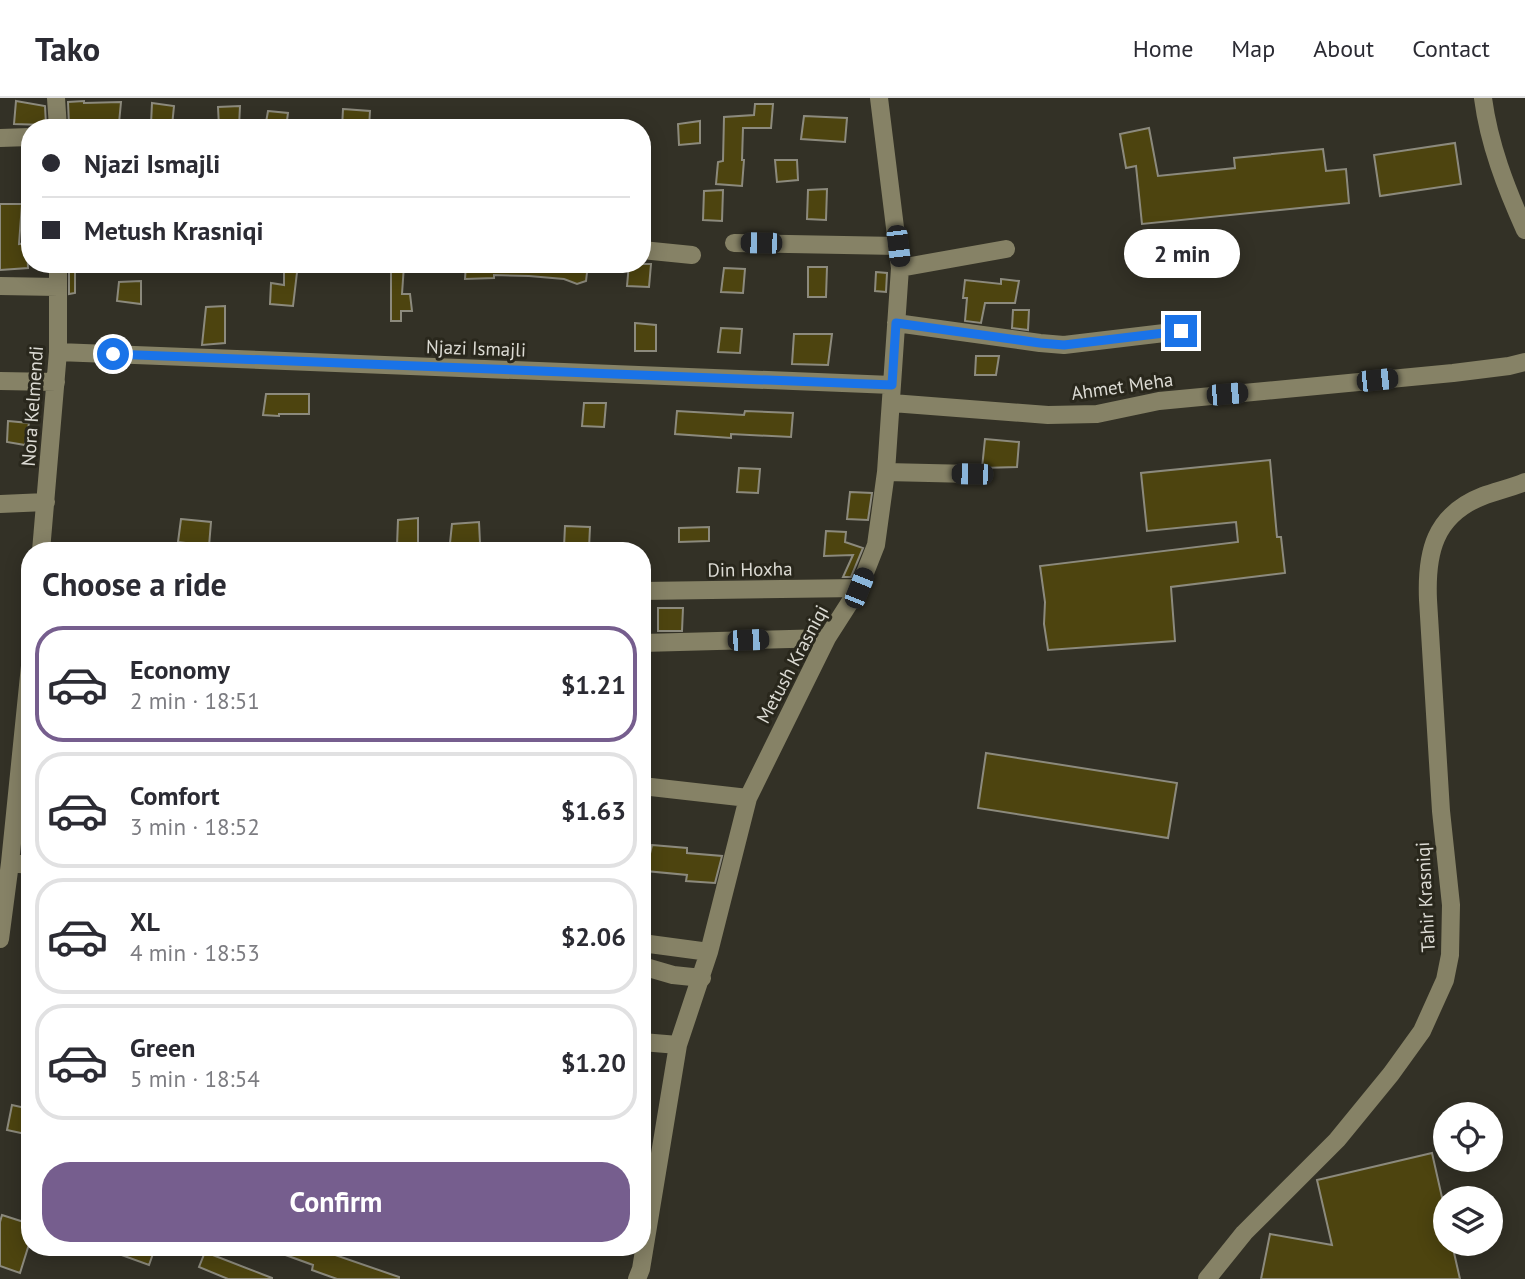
<!DOCTYPE html>
<meta charset="utf-8">
<style>
:root{--surface:#fff;--page:#f2f2f3;--text:#2b2b33;--muted:#7c7c81;--line:#e1e1e2;--accent:#765e8e}
body{margin:0;font-family:"PT Sans",sans-serif;background:var(--page);color:var(--text);height:100vh;display:flex;flex-direction:column;font-size:26px;white-space:nowrap}
*{box-sizing:border-box;margin:0}
p{font-size:23px;color:var(--muted)}
.icon{flex:none;width:38px;height:38px;fill:none;stroke:currentColor;stroke-width:2;stroke-linecap:round;stroke-linejoin:round}
.map{position:relative;flex:1;overflow:hidden}
.details{position:absolute;left:21px;top:444px;width:630px;height:714px;display:flex;flex-direction:column;background:var(--surface);border-radius:28px;box-shadow:0 4px 18px #0003}
.details>*{flex:none}
.hud{position:absolute;left:21px;top:21px;width:630px;height:154px;border-radius:28px;box-shadow:0 4px 18px #0003;display:grid;align-content:center;height:154px;padding:0 21px;background:var(--surface)}
.controls{position:absolute;left:1433px;top:1004px;display:grid;gap:14px}
.controls a{display:grid;place-items:center;width:70px;height:70px;border-radius:50%;background:var(--surface);box-shadow:0 4px 18px #0003;font-size:35px}
.end{position:absolute;width:32px;height:32px;margin:-16px;border:9px solid #1a73e8;background:#fff;box-shadow:0 0 0 4px #fff}
.from{border-radius:50%}
.bubble{position:absolute;height:49px;border-radius:24px;background:var(--surface);box-shadow:0 4px 18px #0003;font-size:23px;font-weight:700;line-height:49px;text-align:center}
.car{position:absolute;width:21px;height:42px;margin:-21px -10px;border-radius:9px;box-shadow:0 0 5px 2px #0007;background:linear-gradient(#222 24%,#8ab4d8 0 40%,#222 0 76%,#8ab4d8 0 86%,#222 0)}
.hud b{display:flex;align-items:center;gap:24px;height:66px;font-size:26px}
.hud b+b{border-top:2px solid var(--line)}
.hud i{width:18px;height:18px;background:var(--text)}
ul{padding:0;list-style:none}
li{display:flex;align-items:center;gap:21px;height:116px;margin:0 14px 10px;padding:0 7px;border:4px solid var(--line);border-radius:28px}
li div{flex:1}
li b{display:block;font-size:26px}
li em{font-style:normal;font-weight:700}
li.active{border-color:var(--accent)}
li>.icon{width:63px;height:63px;stroke-width:1.5}
h2{padding:0 21px;font-size:32px;line-height:84px}
.primary-button{display:flex;gap:14px;margin-top:auto;padding:14px 21px}
.primary-button a{flex:1;height:80px;border-radius:28px;background:var(--accent);color:#fff;font-size:28px;font-weight:700;line-height:80px;text-align:center}
header{display:flex;align-items:center;gap:42px;box-sizing:border-box;height:98px;padding:0 35px;background:var(--surface);border-bottom:2px solid var(--line)}
header strong{font-size:33px}
nav{display:flex;gap:38px;margin-inline-start:auto;font-size:24px}
.map>svg:first-child{display:block}
.building{fill:#4d440f;stroke:#8c8a7d;stroke-width:2}
.lines{fill:none;stroke-linecap:round;stroke-linejoin:round}
.minor{stroke:#868266;stroke-width:18}
.route{stroke:#1a73e8;stroke-width:9}
.labels{text-anchor:middle;stroke-width:6;stroke-linejoin:round;paint-order:stroke}
.street-label{font-size:19px;fill:#dbdad3;stroke:#29271c}
</style>
<header>
<strong>Tako</strong>
<nav><a>Home</a><a>Map</a><a>About</a><a>Contact</a></nav>
</header>
<div class="map">
<svg width="1525" height="1181" viewBox="0 0 1525 1181">
<rect width="100%" height="100%" fill="#333126"/>
<path class="building" d="M16,3L45,8L46,27L14,26Z
M84,3V5L121,4L119,25L97,27V24L69,27L68,4Z
M152,5L174,8L172,28L151,26Z
M755,6H773L771,30H743L742,62H744L742,88L716,86L718,64L723,63L724,19L754,17Z
M240,8L239,29H219L218,9Z
M343,11L370,13L369,30H342Z
M268,13L288,15L286,30H265Z
M804,18L847,20L845,44L801,41Z
M700,23V45L679,47L678,26Z
M1149,30L1158,78L1235,70L1234,60L1323,51L1326,73L1346,71L1349,105L1142,126L1136,68L1126,70L1120,36Z
M1455,45L1461,86L1380,98L1374,57Z
M775,62H797L798,82L777,84Z
M827,91L826,122L807,121L808,92Z
M723,92L722,123L703,122L704,93Z
M0,106H22L19,146L27,145L28,170L0,172Z
M284,166H298L293,208L270,206L271,185L284,187Z
M466,166H588L586,183L577,186L564,181L529,178L494,177V180L465,181Z
M629,166H651L649,189L627,188Z
M391,167H404L402,196H410L412,213H401V223H391Z
M808,169H827L826,199H808Z
M724,170L745,171L743,195L721,194Z
M69,172H75V195L69,196Z
M876,174L887,175L886,194L875,193Z
M1001,181L1019,183L1015,205H985L981,225L965,223L967,200H963L965,182L1001,186Z
M141,183V206L117,203L119,184Z
M225,208V245L202,247L206,209Z
M1013,212H1029L1028,232L1012,230Z
M635,225L656,227V253H635Z
M721,230L742,231L740,255L718,254Z
M794,236H832L828,267L792,266Z
M976,258H999L996,277H975Z
M266,296H309V316H279V318L263,317Z
M584,305H606L604,329L582,328Z
M677,313L744,317L745,313L793,315L791,339L731,336V340L675,336Z
M8,323L29,325L25,347L7,344Z
M985,341L1019,344L1017,369L982,370Z
M1270,362L1277,439H1281L1285,475L1171,489L1175,543L1048,552L1044,526L1045,504L1040,468L1238,444L1236,424L1147,433L1141,375Z
M739,370L760,371L758,395L737,394Z
M850,394L872,395L868,422L847,421Z
M418,420V447L397,448L398,422Z
M181,421L211,424L209,448L178,444Z
M479,424L480,445H450L452,426Z
M565,428L590,429L589,450L564,449Z
M709,429V443L679,444V430Z
M826,433L846,434L845,444L863,450L851,479H843L853,457L824,458Z
M658,510H683L682,533H658Z
M986,655L1177,685L1168,740L978,710Z
M652,747L687,750V755L722,758L715,785L686,783L687,777L646,773Z
M12,1007L30,1011V1037L7,1032Z
M1432,1055L1446,1117V1146H1452L1460,1181H1261L1270,1136L1332,1147L1317,1082Z
M2,1117L30,1126L26,1140L30,1141V1143L20,1175L0,1168V1124Z
M105,1150H155L149,1167L105,1151Z
M270,1150H315L399,1179V1181H337L312,1172L313,1167L269,1151Z
M205,1154L272,1180V1181H228L199,1169Z"/>
<g class="lines">
<path class="minor" d="M56,0L58,30
M1483,0C1489,46 1506,90 1525,132
M0,40L30,39
M734,145L898,148
M642,152L692,157
M900,170L1006,151
M0,188L58,189
M896,225L1040,245L1064,247L1181,233
M58,254L892,287
M0,283L56,284
M892,305L1048,317L1097,316L1159,303L1453,275L1509,268L1525,264
M886,374L972,376
M0,406L46,404
M41,453L58,254V166
M642,493L859,490
M642,545L827,540
M642,688L748,700
M10,765L30,767
M0,841L10,765L30,568
M642,845L709,854
M642,868L673,877L702,880
M642,944L678,947
M637,1181L641,1171L678,947L709,854L748,700L827,540L859,490L876,447L886,374L900,170L879,0
M1207,1181L1244,1135L1337,1042L1391,976L1422,933L1445,882L1450,857L1451,807L1441,713L1428,502C1426,455 1434,417 1483,398C1496,393 1511,390 1525,384"/>
</g>
<g class="lines">
<path class="route" d="M113,256L892,287L896,225L1040,245L1064,247L1181,233"/>
</g>
<g class="labels">
<g class="street-label">
<text transform="translate(476 250) rotate(2)" y="7">Njazi Ismajli</text>
<text transform="translate(1122 288) rotate(-8)" y="7">Ahmet Meha</text>
<text transform="translate(32 308) rotate(-86)" y="7">Nora Kelmendi</text>
<text transform="translate(750 471) rotate(-1)" y="7">Din Hoxha</text>
<text transform="translate(792 566) rotate(-62)" y="7">Metush Krasniqi</text>
<text transform="translate(1425 799) rotate(-93)" y="7">Tahir Krasniqi</text>
</g>
</g>
</svg>
<div class="controls">
<a><svg class="icon" aria-label="locate" viewBox="0 0 24 24"><circle cx="12" cy="12" r="6"/><path d="M12 2v4M12 18v4M2 12h4M18 12h4"/></svg></a>
<a><svg class="icon" aria-label="layers" viewBox="0 0 24 24"><path d="M12 4l9 5-9 5-9-5zM3 14l9 5 9-5"/></svg></a>
</div>
<i class="end from" style="left:113px;top:256px"></i>
<i class="end" style="left:1181px;top:233px"></i>
<div class="bubble" style="left:1124px;top:131px;width:116px">2 min</div>
<i class="car" style="left:761px;top:145px;rotate:271deg"></i>
<i class="car" style="left:898px;top:148px;rotate:173deg"></i>
<i class="car" style="left:1377px;top:282px;rotate:84deg"></i>
<i class="car" style="left:1227px;top:296px;rotate:85deg"></i>
<i class="car" style="left:972px;top:376px;rotate:271deg"></i>
<i class="car" style="left:859px;top:490px;rotate:22deg"></i>
<i class="car" style="left:748px;top:542px;rotate:88deg"></i>
<div class="hud">
<b><i class="from"></i>Njazi Ismajli</b>
<b><i></i>Metush Krasniqi</b>
</div>
<section class="details">
<h2>Choose a ride</h2>
<ul>
<li class="active"><svg class="icon" aria-label="car" viewBox="0 0 24 24"><path d="M5 17H2v-5l4-1 3-4h7l3 4 3 1v5h-3M9 17h6M6 11h13"/><circle cx="7" cy="17" r="2"/><circle cx="17" cy="17" r="2"/></svg><div><b>Economy</b><p>2 min · 18:51</p></div><em>$1.21</em></li>
<li><svg class="icon" aria-label="car" viewBox="0 0 24 24"><path d="M5 17H2v-5l4-1 3-4h7l3 4 3 1v5h-3M9 17h6M6 11h13"/><circle cx="7" cy="17" r="2"/><circle cx="17" cy="17" r="2"/></svg><div><b>Comfort</b><p>3 min · 18:52</p></div><em>$1.63</em></li>
<li><svg class="icon" aria-label="car" viewBox="0 0 24 24"><path d="M5 17H2v-5l4-1 3-4h7l3 4 3 1v5h-3M9 17h6M6 11h13"/><circle cx="7" cy="17" r="2"/><circle cx="17" cy="17" r="2"/></svg><div><b>XL</b><p>4 min · 18:53</p></div><em>$2.06</em></li>
<li><svg class="icon" aria-label="car" viewBox="0 0 24 24"><path d="M5 17H2v-5l4-1 3-4h7l3 4 3 1v5h-3M9 17h6M6 11h13"/><circle cx="7" cy="17" r="2"/><circle cx="17" cy="17" r="2"/></svg><div><b>Green</b><p>5 min · 18:54</p></div><em>$1.20</em></li>
</ul>
<div class="primary-button"><a>Confirm</a></div>
</section>
</div>
